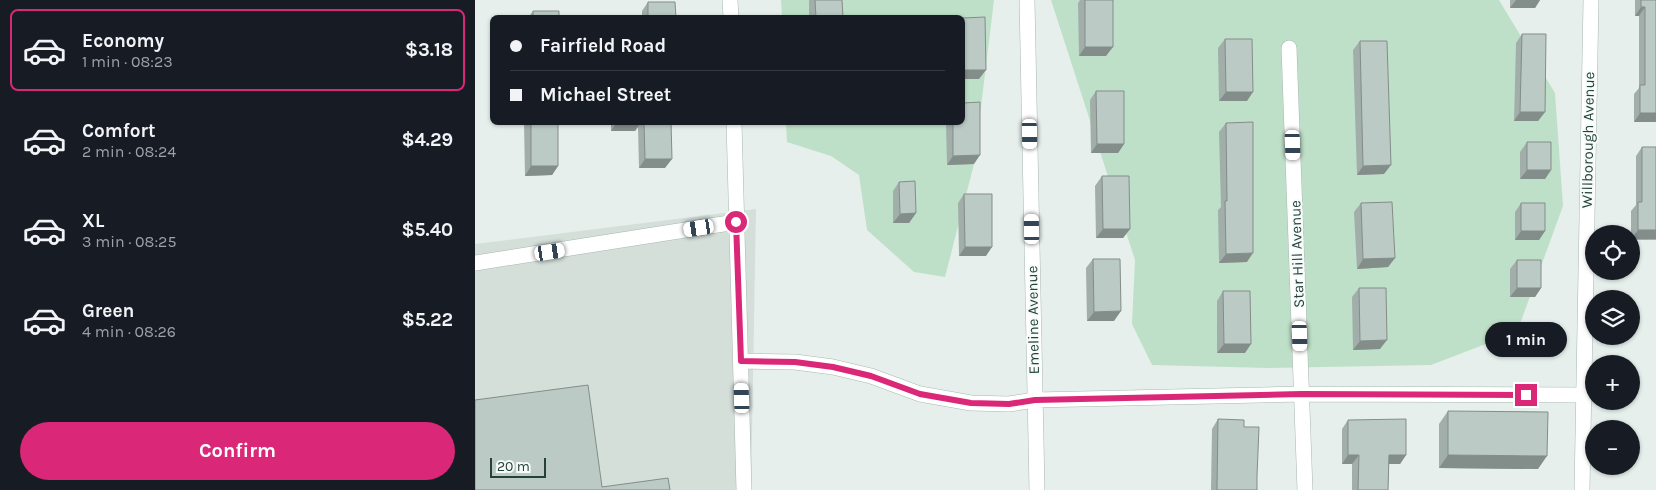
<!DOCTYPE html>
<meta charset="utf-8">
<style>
:root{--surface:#171b24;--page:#242831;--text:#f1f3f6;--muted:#9ea1a6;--line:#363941;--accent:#db2777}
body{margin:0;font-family:Karla,sans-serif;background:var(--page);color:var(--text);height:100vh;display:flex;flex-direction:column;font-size:19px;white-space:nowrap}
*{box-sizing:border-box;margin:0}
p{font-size:16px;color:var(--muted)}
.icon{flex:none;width:28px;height:28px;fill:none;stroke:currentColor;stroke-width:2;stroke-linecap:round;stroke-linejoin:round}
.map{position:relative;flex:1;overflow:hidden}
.sheet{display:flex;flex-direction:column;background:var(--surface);width:475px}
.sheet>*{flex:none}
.guide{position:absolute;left:15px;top:15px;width:475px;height:110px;border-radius:8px;box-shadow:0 1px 4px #0004;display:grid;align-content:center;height:110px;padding:0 20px;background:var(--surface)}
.controls{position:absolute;left:1110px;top:225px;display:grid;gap:10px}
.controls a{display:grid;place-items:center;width:55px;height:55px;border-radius:50%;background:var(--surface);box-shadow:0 1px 4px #0004;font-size:25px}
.scale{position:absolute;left:15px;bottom:12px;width:56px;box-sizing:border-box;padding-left:5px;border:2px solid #24423a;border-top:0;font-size:14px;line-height:18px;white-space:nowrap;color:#24423a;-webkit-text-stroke:4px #f7fbf9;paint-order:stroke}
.end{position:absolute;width:22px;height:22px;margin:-11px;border:6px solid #db2777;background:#fff;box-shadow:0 0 0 2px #fff}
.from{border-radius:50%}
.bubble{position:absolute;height:35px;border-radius:18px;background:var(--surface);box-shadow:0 1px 4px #0004;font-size:16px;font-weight:700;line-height:35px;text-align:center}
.car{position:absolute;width:15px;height:30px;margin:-15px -8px;border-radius:6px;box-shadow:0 0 4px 1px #0007;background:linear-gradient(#fff 24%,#345 0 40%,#fff 0 76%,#345 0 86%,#fff 0)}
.guide b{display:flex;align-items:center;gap:18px;height:48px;font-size:19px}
.guide b+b{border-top:1px solid var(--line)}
.guide i{width:12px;height:12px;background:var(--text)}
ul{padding:9px 0 0;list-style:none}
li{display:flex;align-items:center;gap:15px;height:82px;margin:0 10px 8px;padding:0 10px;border:2px solid transparent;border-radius:8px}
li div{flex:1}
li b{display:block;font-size:19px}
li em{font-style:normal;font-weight:700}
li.on{border-color:var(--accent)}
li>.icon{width:45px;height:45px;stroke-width:1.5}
.action{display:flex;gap:10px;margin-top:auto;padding:10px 20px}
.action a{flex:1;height:58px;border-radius:30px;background:var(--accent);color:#fff;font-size:20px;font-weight:700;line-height:58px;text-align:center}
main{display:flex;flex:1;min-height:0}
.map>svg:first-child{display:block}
.built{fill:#d4dfda}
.green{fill:#bfe0c8}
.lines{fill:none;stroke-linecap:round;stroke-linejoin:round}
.minor-casing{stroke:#a8b8b2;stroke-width:16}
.minor{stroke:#fff;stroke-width:15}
.wall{fill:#a1aea9}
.shaded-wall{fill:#838d89}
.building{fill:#bbcac4;stroke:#838d89}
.route{stroke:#db2777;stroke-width:6}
.labels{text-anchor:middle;stroke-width:4;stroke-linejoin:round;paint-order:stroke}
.street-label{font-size:15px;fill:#24423a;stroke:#f7fbf9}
</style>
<main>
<section class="sheet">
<ul>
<li class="on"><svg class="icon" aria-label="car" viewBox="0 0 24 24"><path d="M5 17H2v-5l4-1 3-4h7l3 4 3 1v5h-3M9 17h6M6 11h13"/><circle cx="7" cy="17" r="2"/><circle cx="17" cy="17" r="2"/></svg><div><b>Economy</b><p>1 min · 08:23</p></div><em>$3.18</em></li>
<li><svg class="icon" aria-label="car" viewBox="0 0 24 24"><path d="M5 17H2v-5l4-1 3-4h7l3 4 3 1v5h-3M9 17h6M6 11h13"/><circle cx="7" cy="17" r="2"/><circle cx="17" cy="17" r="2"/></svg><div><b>Comfort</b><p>2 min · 08:24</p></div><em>$4.29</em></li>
<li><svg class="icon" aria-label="car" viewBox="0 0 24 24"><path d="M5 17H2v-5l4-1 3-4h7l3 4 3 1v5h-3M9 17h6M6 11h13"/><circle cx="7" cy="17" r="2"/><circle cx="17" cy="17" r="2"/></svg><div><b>XL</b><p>3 min · 08:25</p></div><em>$5.40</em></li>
<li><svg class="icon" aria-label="car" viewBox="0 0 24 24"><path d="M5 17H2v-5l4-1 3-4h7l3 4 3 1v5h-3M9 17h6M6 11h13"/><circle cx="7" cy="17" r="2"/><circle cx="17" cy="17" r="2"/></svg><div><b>Green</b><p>4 min · 08:26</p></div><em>$5.22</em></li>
</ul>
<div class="action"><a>Confirm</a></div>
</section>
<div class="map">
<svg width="1181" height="490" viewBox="0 0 1181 490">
<rect width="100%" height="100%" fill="#e6efeb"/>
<path class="built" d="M281,209L276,490H0V244Z"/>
<path class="green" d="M306,0H519L499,164L470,277L439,272L392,230L384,175L356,156L312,142L311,123L488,122V18L307,17Z
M576,0H1024L1080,93L1088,206L1042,332L956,365L793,368L677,365L657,324L660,260Z"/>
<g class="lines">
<defs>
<path id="minor" d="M255,0L256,18
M552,0L562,490
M814,48L830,490
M259,122L269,490
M0,263L261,222
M266,361L320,362L358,367L396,376L445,394L496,403L534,404L560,400L827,394L1107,395
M1107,490L1116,0"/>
</defs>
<use href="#minor" class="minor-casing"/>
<use href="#minor" class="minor"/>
</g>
<path class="wall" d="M334,0H367L368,18H334Z
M605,0H638L631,56H604L603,3Z
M1035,0H1065L1060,8H1035Z
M1160,0H1181V122H1159V94L1164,88V16H1160Z
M173,2L201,18H167V11Z
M58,11L84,18H53Z
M1047,34L1070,112L1063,121H1039L1041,43Z
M750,39L772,101H744L743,48Z
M885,41L909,174L882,175L878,50Z
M621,91L649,144L643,153H616L615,100Z
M49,122H83V166L77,175L50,176Z
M136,122H196L190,168H164L163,127L160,131H136Z
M471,122H488L499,164L472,165Z
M751,123L772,262L744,263L743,210L746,207L744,132Z
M1052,142L1076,170L1070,179H1045V152Z
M1167,147L1181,240H1156V211L1161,205V156Z
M627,176L655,229L648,238H621L620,186Z
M424,182L441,213L434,223H418V191Z
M489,194L511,256H484L483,203Z
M886,203L920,258L913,267L882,269L879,212Z
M1046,203L1070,231L1064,240H1040V212Z
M618,259L639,321H612L611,268Z
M1042,260L1066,288L1060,297H1035V269Z
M884,288L905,349L878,350L877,297Z
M748,291L770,353H742V301Z
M973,411L1063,469L964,468V424Z
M743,419L769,427L782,476V490H736L737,429Z
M873,420L931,455L925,464H914L913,490H877V464H867V429Z"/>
<path class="shaded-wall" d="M1041,0H1065L1060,8H1035Z
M1166,7H1170L1164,16H1160Z
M610,47H638L631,56H604Z
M488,70H511L504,79H488Z
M751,92H778L772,101H744Z
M1045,112H1070L1063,121H1039Z
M1165,113H1181V122H1159Z
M142,122H166L160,131H136Z
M326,122H364L363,123H326Z
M622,144H649L643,153H616Z
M505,155L499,164L472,165L478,156Z
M170,159H197L190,168H164Z
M916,165L909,174L882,175L888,166Z
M56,166H83L77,175L50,176Z
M1052,170H1076L1070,179H1045Z
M441,213L434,223H418L425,214Z
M628,229H655L648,238H621Z
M1163,230H1181V239H1156Z
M1046,231H1070L1064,240H1040Z
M490,247H517L511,256H484Z
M778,253L772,262L744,263L751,254Z
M920,258L913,267L882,269L888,259Z
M1042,288H1066L1060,297H1035Z
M646,311L639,321H612L619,312Z
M912,340L905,349L878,350L885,341Z
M749,344H776L770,353H742Z
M873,455H884L877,464H867Z
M914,455H931L925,464H907Z
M973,455L1072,456L1063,469L964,468Z"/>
<path class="building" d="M340,0H367L368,18H341Z
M610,0H638V47H610Z
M1166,0H1181V113H1165V85H1170V7H1166Z
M173,2H200L201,18H173Z
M58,11H84V18H58Z
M510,17L511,70H488V18Z
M1047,34H1071L1070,112H1045Z
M750,39H777L778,92H751Z
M885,41H912L916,165L888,166Z
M621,91H649V144H622Z
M505,102V155L478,156V122H488V103Z
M56,122H83V166H56Z
M169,122H196L197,159H170Z
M778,122V253L751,254L750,201H752L751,123Z
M1052,142H1076V170H1052Z
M1167,147H1181V230H1163V202H1167Z
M627,176H654L655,229H628Z
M440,181L441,213L425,214L424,182Z
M489,194H517V247H490Z
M917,202L920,258L888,259L886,203Z
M1046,203H1070V231H1046Z
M618,259H645L646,311L619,312Z
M1042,260H1066V288H1042Z
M884,288H911L912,340L885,341Z
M748,291H775L776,344H749Z
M113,385L127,487L193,478L195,490H0V400Z
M973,411L1073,412L1072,456L973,455Z
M743,419L769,420V427H784L782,476V490H742Z
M931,419V455H914L913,490H883L884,455H873V420Z"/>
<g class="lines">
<path class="route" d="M261,222L266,361L320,362L358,367L396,376L445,394L496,403L534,404L560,400L827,394L1051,395"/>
</g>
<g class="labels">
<g class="street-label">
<text transform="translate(1113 140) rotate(-89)" y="5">Willborough Avenue</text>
<text transform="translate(822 254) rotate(-92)" y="5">Star Hill Avenue</text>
<text transform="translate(558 320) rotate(-91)" y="5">Emeline Avenue</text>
</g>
</g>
</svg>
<div class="controls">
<a><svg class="icon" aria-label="locate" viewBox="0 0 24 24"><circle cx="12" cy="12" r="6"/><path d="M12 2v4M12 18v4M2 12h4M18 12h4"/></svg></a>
<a><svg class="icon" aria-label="layers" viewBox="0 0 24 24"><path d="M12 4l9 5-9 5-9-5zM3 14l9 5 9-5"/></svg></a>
<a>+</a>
<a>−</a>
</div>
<div class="scale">20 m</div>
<i class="end from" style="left:261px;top:222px"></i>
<i class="end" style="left:1051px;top:395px"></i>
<div class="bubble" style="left:1010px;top:322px;width:82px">1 min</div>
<i class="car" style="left:555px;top:134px;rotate:179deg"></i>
<i class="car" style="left:818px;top:145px;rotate:178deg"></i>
<i class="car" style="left:224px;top:228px;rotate:261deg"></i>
<i class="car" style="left:557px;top:229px;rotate:359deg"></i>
<i class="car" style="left:75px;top:252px;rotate:81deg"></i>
<i class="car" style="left:825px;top:336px;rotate:178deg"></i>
<i class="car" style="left:267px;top:398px;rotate:358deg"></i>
<div class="guide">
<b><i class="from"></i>Fairfield Road</b>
<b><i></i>Michael Street</b>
</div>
</div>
</main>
